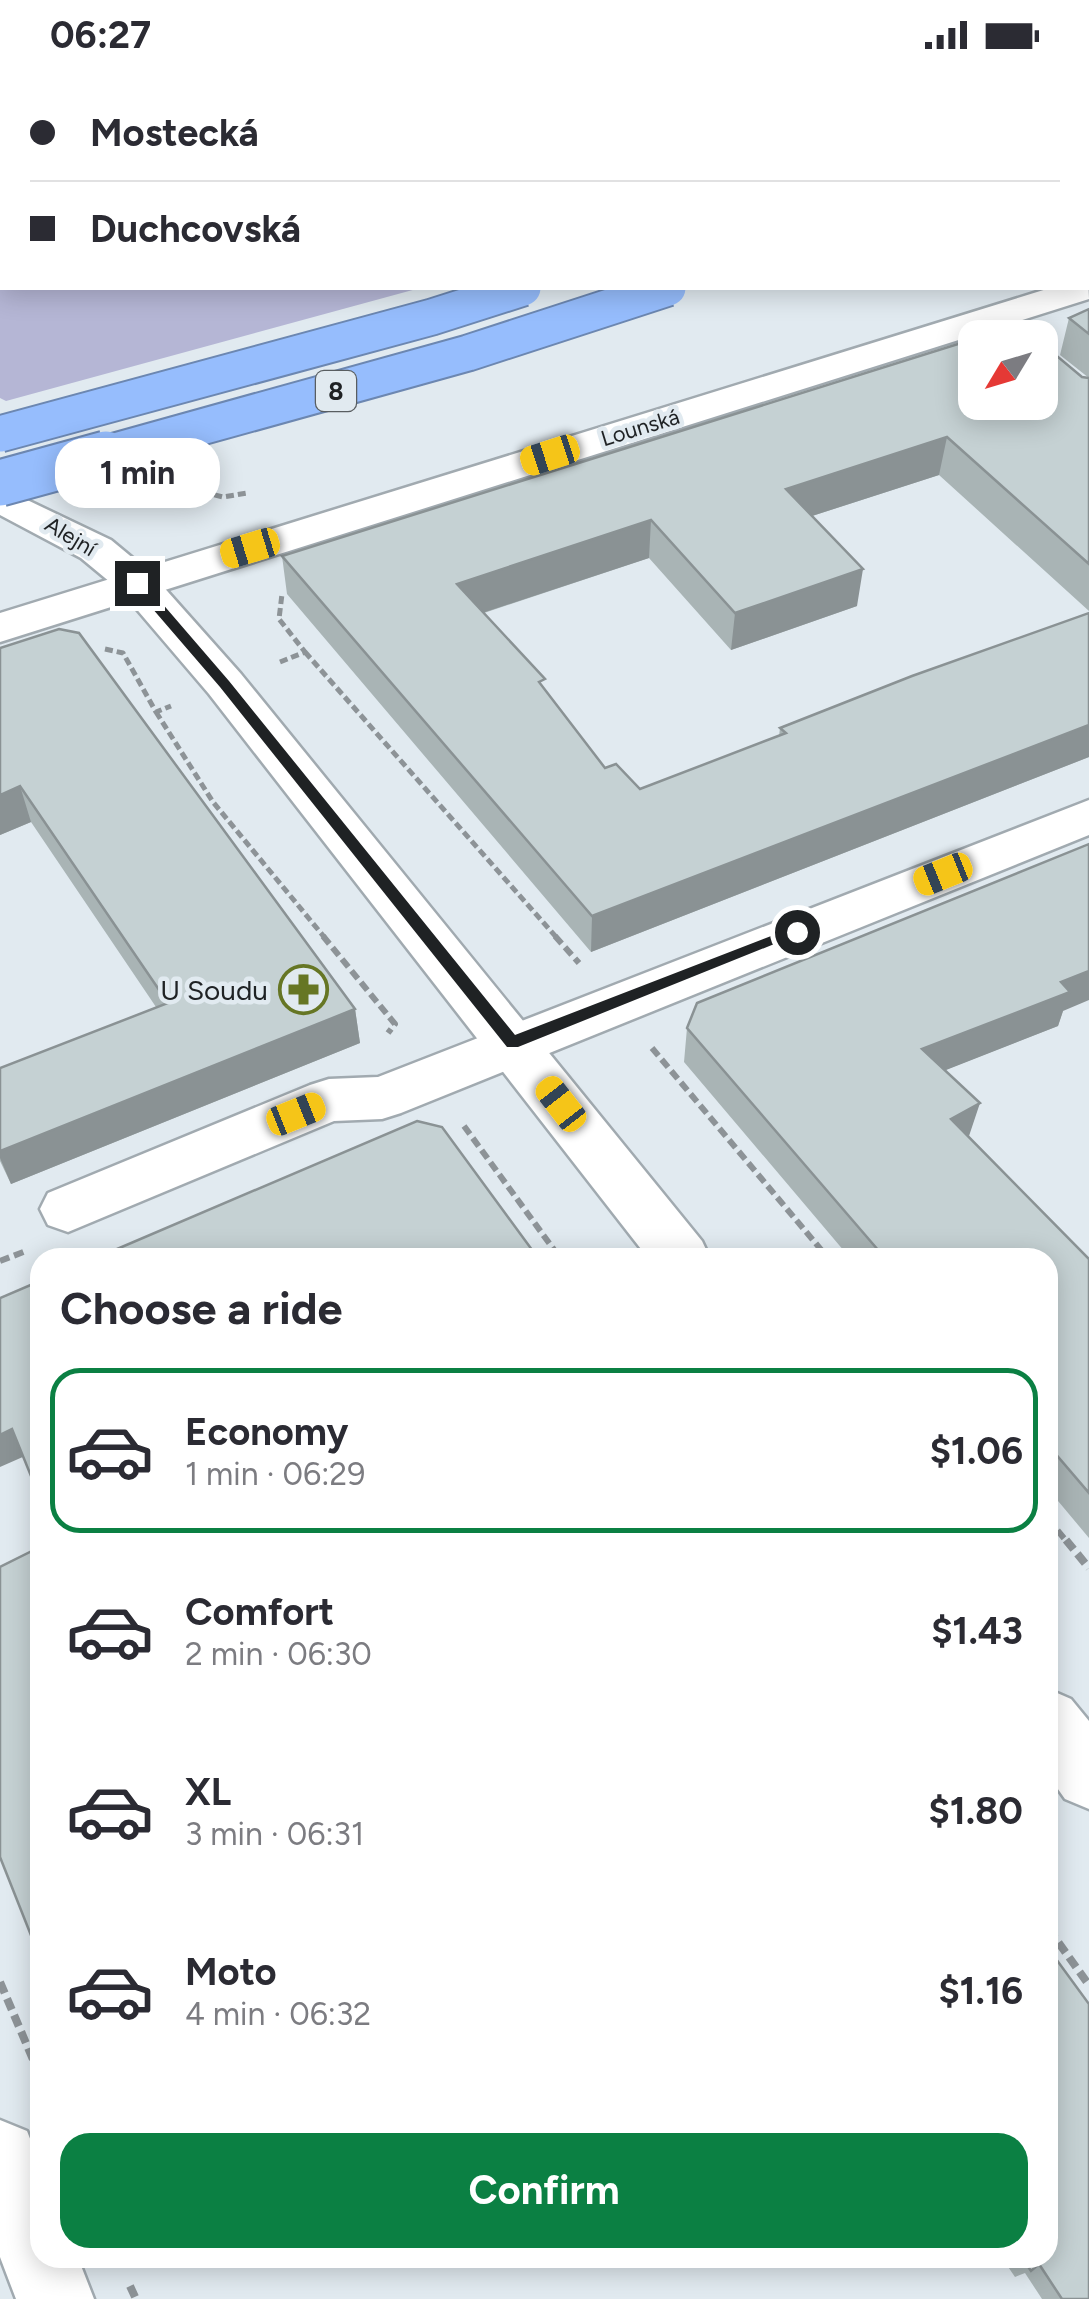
<!DOCTYPE html>
<meta charset="utf-8">
<style>
:root{--surface:#fff;--page:#f2f2f3;--text:#2b2b33;--muted:#7c7c81;--line:#e1e1e2;--accent:#0b8043}
body{margin:0;font-family:Figtree,sans-serif;background:var(--page);color:var(--text);height:100vh;display:flex;flex-direction:column;font-size:38px;white-space:nowrap}
*{box-sizing:border-box;margin:0}
p{font-size:32px;color:var(--muted)}
.icon{flex:none;width:55px;height:55px;fill:none;stroke:currentColor;stroke-width:2;stroke-linecap:round;stroke-linejoin:round}
.map{position:relative;flex:1;overflow:hidden}
.side{position:absolute;left:30px;top:1178px;width:1028px;height:1020px;display:flex;flex-direction:column;background:var(--surface);border-radius:30px;box-shadow:0 5px 25px #0003}
.side>*{flex:none}
.top-card{position:absolute;left:0px;top:0px;width:1090px;height:220px;box-shadow:0 5px 25px #0003;display:grid;align-content:center;height:220px;padding:0 30px;background:var(--surface)}
.needle{width:65px;rotate:232deg}
.buttons{position:absolute;left:958px;top:250px;display:grid;gap:20px}
.buttons a{display:grid;place-items:center;width:100px;height:100px;border-radius:20px;background:var(--surface);box-shadow:0 5px 25px #0003;font-size:50px}
.end{position:absolute;width:45px;height:45px;margin:-22px;border:12px solid #1f2224;background:#fff;box-shadow:0 0 0 5px #fff}
.from{border-radius:50%}
.bubble{position:absolute;height:70px;border-radius:30px;background:var(--surface);box-shadow:0 5px 25px #0003;font-size:32px;font-weight:700;line-height:70px;text-align:center}
.car{position:absolute;width:30px;height:60px;margin:-30px -15px;border-radius:12px;box-shadow:0 0 8px 2px #0007;background:linear-gradient(#f5c518 24%,#345 0 40%,#f5c518 0 76%,#345 0 86%,#f5c518 0)}
.top-card b{display:flex;align-items:center;gap:35px;height:95px;font-size:38px}
.top-card b+b{border-top:2px solid var(--line)}
.top-card i{width:25px;height:25px;background:var(--text)}
ul{padding:0;list-style:none}
li{display:flex;align-items:center;gap:30px;height:165px;margin:0 20px 15px;padding:0 10px;border:5px solid transparent;border-radius:30px}
li div{flex:1}
li b{display:block;font-size:38px}
li em{font-style:normal;font-weight:700}
li.on{border-color:var(--accent)}
li>.icon{width:90px;height:90px;stroke-width:1.5}
h2{padding:0 30px;font-size:45px;line-height:120px}
.cta{display:flex;gap:20px;margin-top:auto;padding:20px 30px}
.cta a{flex:1;height:115px;border-radius:30px;background:var(--accent);color:#fff;font-size:40px;font-weight:700;line-height:115px;text-align:center}
.status{display:flex;justify-content:space-between;align-items:center;height:70px;padding:0 50px;background:var(--surface);direction:ltr}
.status svg{height:28px;fill:currentColor}
.map>svg:first-child{display:block}
.green{fill:#b5b6d5}
.lines{fill:none;stroke-linecap:round;stroke-linejoin:round}
.street-casing{stroke:#a1aab0;stroke-width:5}
.secondary-casing{stroke:#a1aab0;stroke-width:5}
.highway-casing{stroke:#6c87b1;stroke-width:5}
.path-far3{stroke:#8d9397;stroke-width:4;stroke-dasharray:6 4;stroke-linecap:butt}
.path-far2{stroke:#8d9397;stroke-width:5;stroke-dasharray:8 4;stroke-linecap:butt}
.path-far1{stroke:#8d9397;stroke-width:6;stroke-dasharray:10 5;stroke-linecap:butt}
.path{stroke:#8d9397;stroke-width:8;stroke-dasharray:12 6;stroke-linecap:butt}
.street{fill:#fff;fill-rule:evenodd}
.secondary{fill:#fff;fill-rule:evenodd}
.highway{fill:#96bdfd;fill-rule:evenodd}
.highway-bridge-far1-casing{stroke:#6c87b1;stroke-width:39;stroke-linecap:butt}
.highway-bridge-casing{stroke:#6c87b1;stroke-width:49;stroke-linecap:butt}
.highway-bridge-far1{stroke:#96bdfd;stroke-width:35}
.highway-bridge{stroke:#96bdfd;stroke-width:45}
.wall{fill:#a9b4b5}
.shaded-wall{fill:#8a9294}
.building{fill:#c5d1d3;stroke:#8a9294;stroke-width:2.5}
.route{fill:#1f2224}
.labels{text-anchor:middle;stroke-width:9;stroke-linejoin:round;paint-order:stroke}
.far-street-label{font-size:22px;fill:#1f2224;stroke:#e1eaf0}
.shield{fill:#e1eaf0;stroke:#595e61;stroke-width:2.5}
.shield-label{font-size:25px;font-weight:bold;fill:#1f2224}
.poi-label{font-size:28px;fill:#1f2224;stroke:#e1eaf0;text-anchor:end}
</style>
<div class="status"><b>06:27</b><svg viewBox="0 0 49 12"><path d="M0 12V9h3v3zM5 12V6h3v6zM10 12V3h3v9zM15 12V0h3v12zM26 1h20v11H26zM47 4h2v5h-2z"/></svg></div>
<div class="map">
<svg width="1089" height="2229" viewBox="0 0 1089 2229">
<rect width="100%" height="100%" fill="#e1eaf0"/>
<path class="green" d="M0,0H979L2,2V218H420L6,331L0,328Z"/>
<g class="lines">
<defs>
<path id="street" d="M1088,207L1089,229L0,572V543L1050,218H1088Z
M1089,730V765L401,1043L382,1049L334,1051L68,1162L48,1155L40,1139L48,1123L310,1015L329,1009L378,1007Z
M0,2050L27,2061L40,2094V2188H78L94,2229H16L0,2187Z"/>
<path id="secondary" d="M0,417L111,470L152,504L241,604L702,1171L710,1188H648L209,624L122,522L81,488L0,445Z
M1048,1619L1071,1629L1089,1651V1739L1065,1729L1048,1705Z"/>
<path id="highway" d="M1089,0V19L1088,20V2H1077Z"/>
</defs>
<use href="#street" class="street-casing"/>
<use href="#secondary" class="secondary-casing"/>
<use href="#highway" class="highway-casing"/>
<path class="path-far3" d="M461,2L468,0"/>
<path class="path-far2" d="M191,419L223,427L247,423
M105,579L123,583L156,642L171,636
M305,582L557,868
M280,592L305,582L279,549L282,524
M156,642L213,732L325,868"/>
<path class="path-far1" d="M323,866L395,954L388,963
M555,866L579,893
M652,978L828,1188
M464,1056L560,1188
M0,1191L26,1181
M1048,1449L1068,1473"/>
<path class="path" d="M1066,1470L1089,1498
M1048,1858L1089,1915
M0,1912L40,2006
M130,2216L136,2229"/>
<use href="#street" class="street"/>
<use href="#secondary" class="secondary"/>
<use href="#highway" class="highway"/>
<defs>
<path id="highway-bridge-far1" d="M0,364L432,247L523,218
M97,386L468,283L668,218"/>
<path id="highway-bridge" d="M0,413L106,384"/>
</defs>
<use href="#highway-bridge-far1" class="highway-bridge-far1-casing"/>
<use href="#highway-bridge" class="highway-bridge-casing"/>
<use href="#highway-bridge-far1" class="highway-bridge-far1"/>
<use href="#highway-bridge" class="highway-bridge"/>
</g>
<path class="wall" d="M1089,239V541L939,405L812,446L857,536L731,580L649,488L484,543L605,698L640,719L779,666L780,658L1089,543V687L591,882L287,524L282,486L975,332L1046,277L1082,307L1089,308L1060,285L1069,248Z
M0,578L355,939L360,973L11,1114L0,1091V998L156,937L31,752L0,765Z
M1063,941L1058,956L945,1000L969,1067L1089,1189V1468L1048,1419V1188H850L684,992L687,958Z
M1002,2188H1048L1089,2229H1042L1025,2203L1015,2207Z"/>
<path class="shaded-wall" d="M947,367L939,405L781,456L786,419Z
M651,450L649,488L458,551L457,514Z
M863,499L857,536L731,580L735,543Z
M1089,655V687L591,882L592,846Z
M20,716L31,752L0,765V725Z
M1089,901V930L1063,941L1058,956L913,1013L922,979L1061,912Z
M355,939L360,973L11,1114L0,1088V1081Z
M980,1033L969,1066L951,1049Z
M12,1359L25,1386L0,1397V1365Z
M40,1403V1423L31,1406Z"/>
<path class="building" d="M1089,239V264L1069,248Z
M1045,260L1046,277L1082,307L1089,308V494L947,367L786,419L863,499L735,543L651,450L457,514L545,609L539,612L605,698L616,694L640,719L786,663L780,658L912,606L1089,543V655L592,846L282,486L974,269L975,332H1040V268H1030Z
M59,559L79,563L355,939L0,1081V998L168,933L20,716L0,725V578Z
M1089,774V901L1061,912L1070,922L922,979L980,1033L951,1049L1089,1189V1423L1048,1375V1188H885L687,958L697,933Z
M417,1051L442,1057L538,1188H96Z
M40,1211V1403L31,1406L12,1359L0,1365V1228Z
M40,1477V1888L0,1787V1497Z
M1048,1878L1089,1934V2229H1062L1039,2194L1031,2201L1022,2188H1048Z"/>
<path class="route" d="M133,510H142L229,611L515,965L792,858L797,856L804,862L518,977H507L220,617L133,516Z"/>
<defs>
<symbol id="pharmacy-ring" viewBox="-11 -11 22 22"><circle r="9.5" fill="#e1eaf0" stroke="#667624" stroke-width="1.5"/><path d="M-2-6h4v4h4v4h-4v4h-4v-4h-4v-4h4Z" fill="#667624"/></symbol>
</defs>
<g fill-rule="evenodd">
<use href="#pharmacy-ring" x="276" y="892" width="55" height="55"/>
</g>
<g class="labels">
<g class="far-street-label">
<text transform="translate(640 357) rotate(-17)" y="8">Lounská</text>
<text transform="translate(71 466) rotate(31)" y="8">Alejní</text>
</g>
<rect class="shield" x="316" y="301" width="40" height="40" rx="8"/>
<g class="shield-label">
<text x="336" y="330">8</text>
</g>
<g class="poi-label">
<text x="268" y="930">U Soudu</text>
</g>
</g>
</svg>
<div class="buttons">
<a><svg class="needle" viewBox="-14 -14 28 28"><path d="M0-13l5 13h-10z" fill="#e53935"/><path d="M0 13l5-13h-10z" fill="#7c7c81"/></svg></a>
</div>
<i class="end from" style="left:797px;top:862px"></i>
<i class="end" style="left:137px;top:513px"></i>
<div class="bubble" style="left:55px;top:368px;width:165px">1 min</div>
<i class="car" style="left:550px;top:385px;rotate:252deg"></i>
<i class="car" style="left:250px;top:478px;rotate:253deg"></i>
<i class="car" style="left:943px;top:804px;rotate:248deg"></i>
<i class="car" style="left:561px;top:1034px;rotate:322deg"></i>
<i class="car" style="left:296px;top:1044px;rotate:68deg"></i>
<div class="top-card">
<b><i class="from"></i>Mostecká</b>
<b><i></i>Duchcovská</b>
</div>
<section class="side">
<h2>Choose a ride</h2>
<ul>
<li class="on"><svg class="icon" aria-label="car" viewBox="0 0 24 24"><path d="M5 17H2v-5l4-1 3-4h7l3 4 3 1v5h-3M9 17h6M6 11h13"/><circle cx="7" cy="17" r="2"/><circle cx="17" cy="17" r="2"/></svg><div><b>Economy</b><p>1 min · 06:29</p></div><em>$1.06</em></li>
<li><svg class="icon" aria-label="car" viewBox="0 0 24 24"><path d="M5 17H2v-5l4-1 3-4h7l3 4 3 1v5h-3M9 17h6M6 11h13"/><circle cx="7" cy="17" r="2"/><circle cx="17" cy="17" r="2"/></svg><div><b>Comfort</b><p>2 min · 06:30</p></div><em>$1.43</em></li>
<li><svg class="icon" aria-label="car" viewBox="0 0 24 24"><path d="M5 17H2v-5l4-1 3-4h7l3 4 3 1v5h-3M9 17h6M6 11h13"/><circle cx="7" cy="17" r="2"/><circle cx="17" cy="17" r="2"/></svg><div><b>XL</b><p>3 min · 06:31</p></div><em>$1.80</em></li>
<li><svg class="icon" aria-label="car" viewBox="0 0 24 24"><path d="M5 17H2v-5l4-1 3-4h7l3 4 3 1v5h-3M9 17h6M6 11h13"/><circle cx="7" cy="17" r="2"/><circle cx="17" cy="17" r="2"/></svg><div><b>Moto</b><p>4 min · 06:32</p></div><em>$1.16</em></li>
</ul>
<div class="cta"><a>Confirm</a></div>
</section>
</div>
